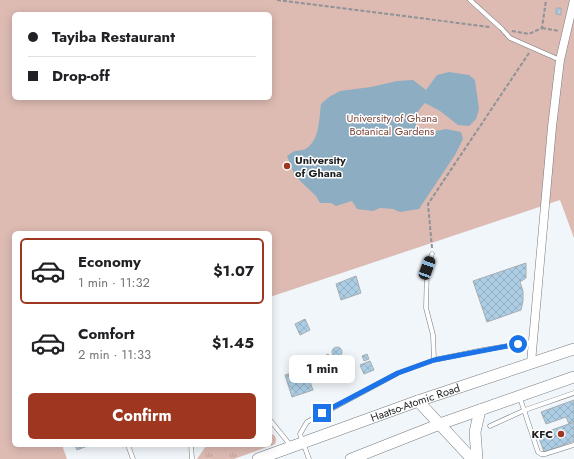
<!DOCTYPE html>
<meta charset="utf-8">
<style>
:root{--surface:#fff;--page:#f6f6f6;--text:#202124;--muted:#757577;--line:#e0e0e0;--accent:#9f3620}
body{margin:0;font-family:Jost,sans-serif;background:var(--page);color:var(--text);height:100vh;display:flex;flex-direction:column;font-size:15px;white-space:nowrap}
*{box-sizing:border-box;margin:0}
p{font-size:13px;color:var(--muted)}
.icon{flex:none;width:22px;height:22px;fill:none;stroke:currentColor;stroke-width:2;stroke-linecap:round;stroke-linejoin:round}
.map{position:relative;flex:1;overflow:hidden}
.drawer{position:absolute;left:12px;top:231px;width:260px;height:216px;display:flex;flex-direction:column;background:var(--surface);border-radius:6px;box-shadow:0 2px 10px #0003}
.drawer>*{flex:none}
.guide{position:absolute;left:12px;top:12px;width:260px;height:88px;border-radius:6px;box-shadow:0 2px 10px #0003;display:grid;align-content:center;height:88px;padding:0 16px;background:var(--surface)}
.end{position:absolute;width:18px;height:18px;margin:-9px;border:5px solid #1a73e8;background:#fff;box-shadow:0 0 0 2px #fff}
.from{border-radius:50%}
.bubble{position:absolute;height:28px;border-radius:6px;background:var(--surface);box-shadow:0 2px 10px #0003;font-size:13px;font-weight:700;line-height:28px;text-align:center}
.car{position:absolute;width:12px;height:24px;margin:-12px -6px;border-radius:5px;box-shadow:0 0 3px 1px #0007;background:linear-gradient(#222 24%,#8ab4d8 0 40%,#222 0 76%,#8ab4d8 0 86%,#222 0)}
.guide b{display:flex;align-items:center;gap:14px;height:38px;font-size:15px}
.guide b+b{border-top:1px solid var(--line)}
.guide i{width:10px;height:10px;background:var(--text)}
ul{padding:7px 0 0;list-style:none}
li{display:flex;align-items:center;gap:12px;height:66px;margin:0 8px 6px;padding:0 8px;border:2px solid transparent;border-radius:6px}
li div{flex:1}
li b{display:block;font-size:15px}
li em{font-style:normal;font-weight:700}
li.current{border-color:var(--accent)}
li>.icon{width:36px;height:36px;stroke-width:1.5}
.action{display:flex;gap:8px;margin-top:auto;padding:8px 16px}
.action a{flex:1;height:46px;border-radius:6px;background:var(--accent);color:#fff;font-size:16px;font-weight:700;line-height:46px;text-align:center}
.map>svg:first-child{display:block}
.grass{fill:url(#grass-tufts)}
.park{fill:#ddbbb3;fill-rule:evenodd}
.water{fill:#8dadc2}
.building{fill:url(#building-cross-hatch);stroke:#a8adb1}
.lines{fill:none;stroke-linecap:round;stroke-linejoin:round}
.lane-casing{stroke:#767a7d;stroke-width:5}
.street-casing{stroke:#767a7d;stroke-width:9}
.secondary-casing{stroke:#767a7d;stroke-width:12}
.path{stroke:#8f9296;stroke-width:2;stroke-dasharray:4 2;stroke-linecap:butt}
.lane{stroke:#fff;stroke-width:4}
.street{stroke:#fff;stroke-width:8}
.secondary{stroke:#fff;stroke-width:11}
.route{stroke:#1a73e8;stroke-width:5}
.poi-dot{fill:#9f3620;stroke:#fff;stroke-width:1.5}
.labels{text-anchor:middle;stroke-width:3;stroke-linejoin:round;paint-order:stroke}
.park-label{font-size:11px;fill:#7c463a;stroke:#fff}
.poi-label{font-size:11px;font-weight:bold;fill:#1c1e20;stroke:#fff;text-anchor:start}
.street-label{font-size:11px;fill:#1c1e20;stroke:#fff}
</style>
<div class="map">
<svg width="574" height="459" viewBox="0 0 574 459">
<defs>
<pattern id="grass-tufts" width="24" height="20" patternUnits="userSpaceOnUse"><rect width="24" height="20" fill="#ddbbb3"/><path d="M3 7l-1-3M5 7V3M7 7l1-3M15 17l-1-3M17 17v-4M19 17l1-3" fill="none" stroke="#bda09a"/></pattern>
<pattern id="building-cross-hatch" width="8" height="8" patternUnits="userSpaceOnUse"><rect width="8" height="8" fill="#accde4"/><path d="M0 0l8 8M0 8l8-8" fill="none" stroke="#93b0c3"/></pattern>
</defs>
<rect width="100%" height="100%" fill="#f1f6fa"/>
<path class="grass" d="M270,433L275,436L276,440L275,444L234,459H197L206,446L208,445H270Z"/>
<path class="park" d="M0,0H574V238L560,200L270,297V233H14V445H62L67,459H0ZM14,14H270V98H14Z"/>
<path class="water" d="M449,72L469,75L475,80L479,109L476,119L469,126L458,125L440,111L425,103C413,115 413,123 422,137L431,132L446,129L461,132L463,139L455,155L419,209L400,212L393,209L380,208L373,211L357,209L352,201L336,206L331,203H320L316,196L295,176L287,156C289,155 292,152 295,151C299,150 303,151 307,148C320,139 319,118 321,104L329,97L340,91L371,87L397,81L413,80L426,90L437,75Z"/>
<path class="building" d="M556,8H561V15L556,14Z
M526,263V278L520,282L523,291V301L521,310L487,322L473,281Z
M356,276L361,293L341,300L336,284Z
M305,319L310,330L300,335L295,324Z
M332 352a5 5 0 1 1 10 0a5 5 0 1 1-10 0Z
M328,354L333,360L324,366L319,360Z
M367,354L369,359L364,361L362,356Z
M370,361L374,370L364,374L360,365Z
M305,368L313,390L292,397L285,375Z
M574,400V422L569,424L566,417L546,424L541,412Z
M574,422V441L544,452L538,435Z
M75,445H90L77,450Z"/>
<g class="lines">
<defs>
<path id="lane" d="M470,0L502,29L510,38L560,60
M432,254L427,268L426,308L433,335L434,360
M520,398L538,452L541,454H545L574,445
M270,420L291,446
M490,426L525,410L574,393
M128,445L133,459
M191,445L192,459
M309,459L300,434L307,422L398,373L434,360L483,350L532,342"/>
<path id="street" d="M531,363L552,127L560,60L574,0"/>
<g id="secondary">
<path d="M418,401L472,459"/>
<path id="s1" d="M258,459L418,401L574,349"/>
<path d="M351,459L440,424L574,377"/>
<path d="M477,459L475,432L480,410"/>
</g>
</defs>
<use href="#lane" class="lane-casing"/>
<use href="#street" class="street-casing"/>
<use href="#secondary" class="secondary-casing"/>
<path class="path" d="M277,0L490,27
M542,28L559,31
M512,31L529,34L542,28L546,0
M432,248L428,204L529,53"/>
<use href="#lane" class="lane"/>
<use href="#street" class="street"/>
<use href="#secondary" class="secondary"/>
</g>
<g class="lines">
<path class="route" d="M322,413L398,373L434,360L518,344"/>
</g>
<g class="poi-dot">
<circle cx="287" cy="166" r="4"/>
<circle cx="561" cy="434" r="4"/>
</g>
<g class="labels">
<g class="park-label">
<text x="392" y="122">University of Ghana<tspan x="392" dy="13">Botanical Gardens</tspan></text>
</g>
<g class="poi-label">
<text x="295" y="164">University<tspan x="295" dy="13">of Ghana</tspan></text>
<text x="553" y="438" text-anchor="end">KFC</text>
</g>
<g class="street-label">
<text dy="4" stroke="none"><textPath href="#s1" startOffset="167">Haatso-Atomic Road</textPath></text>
</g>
</g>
</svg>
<i class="end from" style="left:518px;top:344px"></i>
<i class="end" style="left:322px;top:413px"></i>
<div class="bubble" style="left:289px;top:355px;width:66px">1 min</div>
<i class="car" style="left:427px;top:268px;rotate:20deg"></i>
<div class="guide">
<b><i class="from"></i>Tayiba Restaurant</b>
<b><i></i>Drop-off</b>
</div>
<section class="drawer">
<ul>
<li class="current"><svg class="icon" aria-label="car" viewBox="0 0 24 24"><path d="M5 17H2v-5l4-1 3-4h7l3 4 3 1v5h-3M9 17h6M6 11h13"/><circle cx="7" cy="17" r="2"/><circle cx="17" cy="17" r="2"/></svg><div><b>Economy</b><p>1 min · 11:32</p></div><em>$1.07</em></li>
<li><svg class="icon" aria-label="car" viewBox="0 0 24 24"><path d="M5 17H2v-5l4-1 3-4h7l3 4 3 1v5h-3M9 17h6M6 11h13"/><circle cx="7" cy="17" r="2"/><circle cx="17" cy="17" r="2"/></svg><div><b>Comfort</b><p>2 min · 11:33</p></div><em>$1.45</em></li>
</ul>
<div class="action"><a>Confirm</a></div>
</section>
</div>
